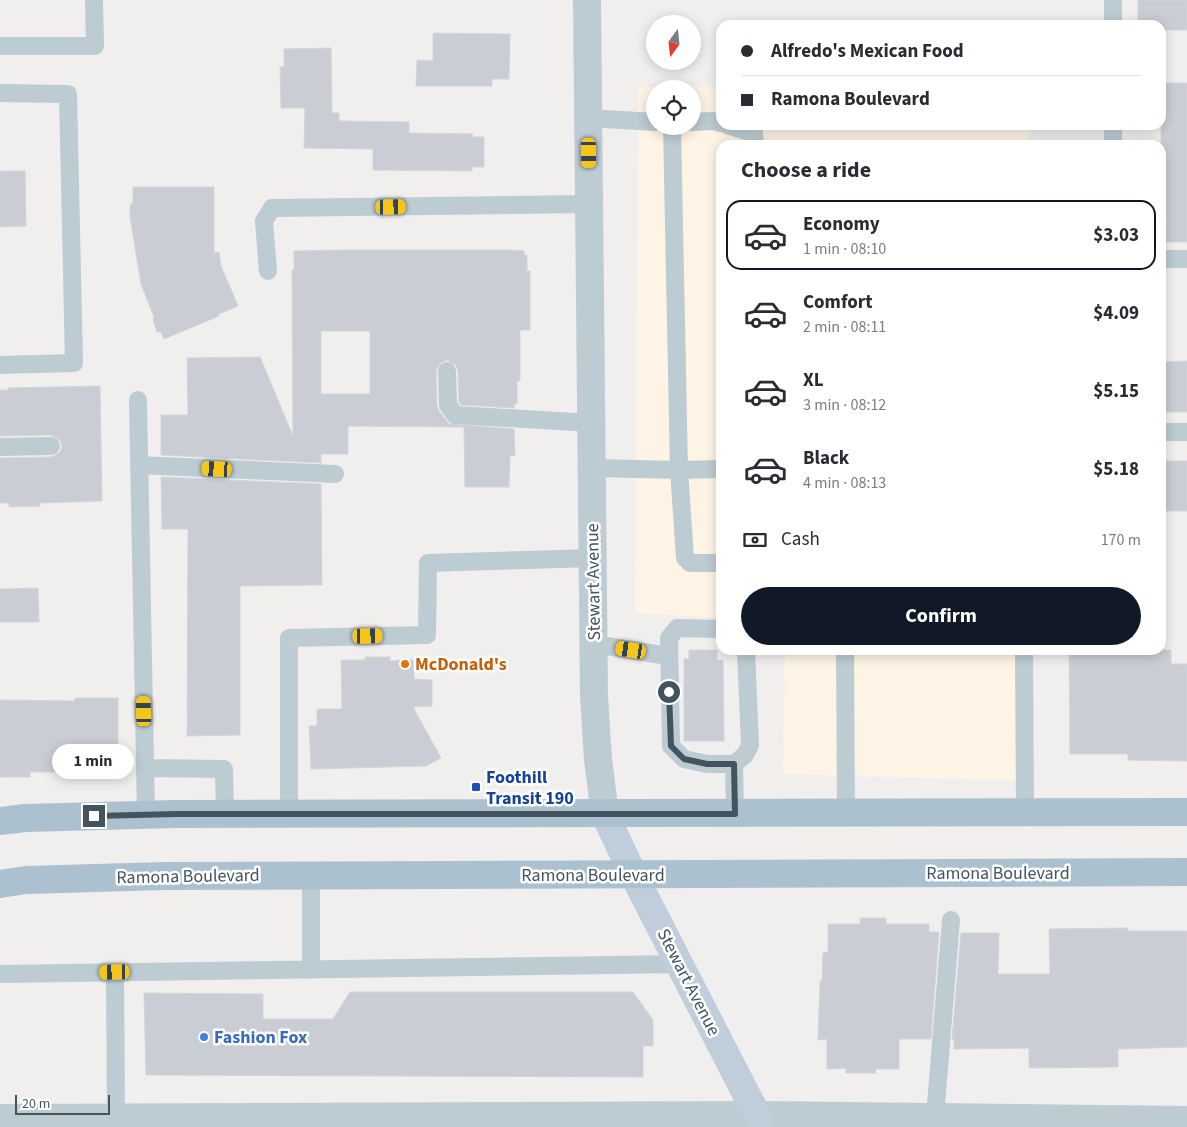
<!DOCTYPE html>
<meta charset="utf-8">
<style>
:root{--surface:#fff;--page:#f7f7f7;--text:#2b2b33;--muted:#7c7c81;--line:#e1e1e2;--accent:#111827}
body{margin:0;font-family:"Source Sans 3",sans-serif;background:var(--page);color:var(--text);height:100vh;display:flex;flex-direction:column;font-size:19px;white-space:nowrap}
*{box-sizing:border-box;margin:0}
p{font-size:16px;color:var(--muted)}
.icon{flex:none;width:28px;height:28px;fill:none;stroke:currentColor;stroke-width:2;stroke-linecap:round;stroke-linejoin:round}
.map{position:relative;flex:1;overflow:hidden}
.details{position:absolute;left:716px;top:140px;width:450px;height:515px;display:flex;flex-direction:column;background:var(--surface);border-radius:15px;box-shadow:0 2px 12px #0003}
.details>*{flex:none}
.banner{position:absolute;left:716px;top:20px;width:450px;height:110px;border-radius:15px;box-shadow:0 2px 12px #0003;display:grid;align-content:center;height:110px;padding:0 25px;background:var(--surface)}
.needle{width:32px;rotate:195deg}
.tools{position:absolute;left:646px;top:15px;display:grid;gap:10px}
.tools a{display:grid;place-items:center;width:55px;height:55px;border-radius:50%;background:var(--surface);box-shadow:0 2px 12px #0003;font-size:25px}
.scale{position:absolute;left:15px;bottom:12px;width:95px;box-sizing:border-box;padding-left:5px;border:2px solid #44545e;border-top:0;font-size:14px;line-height:18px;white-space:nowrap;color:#44545e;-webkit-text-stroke:4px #fff;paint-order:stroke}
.end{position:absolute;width:22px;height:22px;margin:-11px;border:6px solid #44545e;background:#fff;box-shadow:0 0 0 2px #fff}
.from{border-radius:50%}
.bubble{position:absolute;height:35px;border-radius:18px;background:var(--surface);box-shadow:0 2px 12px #0003;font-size:16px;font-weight:700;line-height:35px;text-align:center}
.car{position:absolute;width:15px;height:30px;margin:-15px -8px;border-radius:6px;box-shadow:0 0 4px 1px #0007;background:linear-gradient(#f5c518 24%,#345 0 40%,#f5c518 0 76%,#345 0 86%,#f5c518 0)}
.banner b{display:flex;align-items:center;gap:18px;height:48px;font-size:19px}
.banner b+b{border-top:1px solid var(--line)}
.banner i{width:12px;height:12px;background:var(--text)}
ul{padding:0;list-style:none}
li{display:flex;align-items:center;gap:15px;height:70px;margin:0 10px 8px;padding:0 15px;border:2px solid transparent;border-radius:15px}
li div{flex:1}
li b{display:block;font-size:19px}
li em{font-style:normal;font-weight:700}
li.on{border-color:var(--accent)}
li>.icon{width:45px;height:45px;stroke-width:1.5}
h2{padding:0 25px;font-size:22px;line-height:60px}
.pay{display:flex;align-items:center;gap:12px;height:55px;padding:0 25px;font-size:19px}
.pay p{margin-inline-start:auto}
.primary-button{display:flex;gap:10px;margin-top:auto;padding:10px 25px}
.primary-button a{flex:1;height:58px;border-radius:30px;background:var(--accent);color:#fff;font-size:20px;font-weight:700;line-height:58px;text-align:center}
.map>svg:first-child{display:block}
.commercial{fill:#fef4e5;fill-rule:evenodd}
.building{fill:#caced4;stroke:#d2d5db;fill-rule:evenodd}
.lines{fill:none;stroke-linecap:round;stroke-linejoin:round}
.lane{stroke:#bdcbd2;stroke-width:18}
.street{stroke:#bdcbd2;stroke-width:28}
.secondary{stroke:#bfceda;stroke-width:28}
.primary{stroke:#abc1d0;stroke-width:28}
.route{stroke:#44545e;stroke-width:6}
.food-dot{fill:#e8710a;stroke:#fff;stroke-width:2}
.transit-dot{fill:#1a4fb4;stroke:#fff;stroke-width:2}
.shop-dot{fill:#3f7fe0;stroke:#fff;stroke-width:2}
.labels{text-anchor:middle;stroke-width:5;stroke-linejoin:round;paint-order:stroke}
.street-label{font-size:18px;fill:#44545e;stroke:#fff}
.food-label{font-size:18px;font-weight:bold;fill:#c56008;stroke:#fff;text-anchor:start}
.transit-label{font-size:18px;font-weight:bold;fill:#164399;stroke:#fff;text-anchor:start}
.shop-label{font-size:18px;font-weight:bold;fill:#366cbe;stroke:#fff;text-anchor:start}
</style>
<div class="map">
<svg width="1187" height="1127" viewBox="0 0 1187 1127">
<rect width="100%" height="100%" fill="#f1eeee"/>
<path class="commercial" d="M638,87H721V125H1024L1028,127V145H721V618L635,613ZM655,89H692V126H655Z
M785,650H1028L1025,781L783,774Z"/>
<path class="building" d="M1138,0H1187V30H1161V25H1138Z
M433,33L510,34L509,79H492V86H416L417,60L433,61Z
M331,48L332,113H339V121L409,122V133L472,134L473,137H484V167H472V171L373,170V149L304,148L305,108H281L280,67H284V49Z
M1161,83H1187V242H1161Z
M0,171H25L26,226L0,227Z
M133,187H214V253L219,252L221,266L238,306L219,314V316L164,339L161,332H157L153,319L154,317L141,284L130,217V206L133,202Z
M344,250H511L524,251V255H527V271H530V330H520V381H517V404H514V408L461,405L459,402L458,371L456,365L447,360L442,362L438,366L436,371L437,406L439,411L449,424L514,429L515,456L510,455L509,487H465L464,427L348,426V454H321V463L161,455V415H188L187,358L260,357L293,436L292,270H294V251ZM321,331H370V394H321Z
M1187,361V412H1161V362Z
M100,386L102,501L40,503V506L9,507V503H0V458L52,457L60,452L62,446L60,440L51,435L0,436V390H8V388Z
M1161,461H1187V511H1161Z
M161,477L321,484L322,585L240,586V735L187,736L188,529H162Z
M38,588L39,622H0V589Z
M689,650H717V660H723L724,741H684V659H689Z
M1069,650H1171V664H1187V761L1128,760V754H1070Z
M365,657H390V661L414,660V679L432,680V706L413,707L441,758L426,766L311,769L309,726H317V709H342L341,660H365Z
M75,698H118V772H30V777H0V700L75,701Z
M860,918H886V924H929V932H939L931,1039H899V1069H875L876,1073H846V1068L827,1069V1039L818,1040L820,981H822L823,953L828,952V924H860Z
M1128,928V931H1187V1047L1118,1049V1067L1029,1068V1048L954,1049V1039H952L961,933H999L998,974H1050L1049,929Z
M350,992H633L653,1020V1046H643V1077L146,1075L144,993L263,994V1019H333Z"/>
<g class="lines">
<path class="lane" d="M1113,0V25
M0,46H95L94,0
M0,93L68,94L74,363L0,365
M588,118L655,122
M692,122L713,121L721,123
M727,125L754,133L755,145
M1113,125V145
M672,126L679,470L721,469
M1161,259H1187
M268,271L264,221L272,208L590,204
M447,371L448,405L455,415L592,423
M138,400L146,815
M1161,432H1187
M0,447L51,446
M139,465L335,474
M592,468L679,470L685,558L690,563H721
M721,629L677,628L669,638L671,746L684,759L707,764H734L745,755L750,745L746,650
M594,644L668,656
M845,650L846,813
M1024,650L1025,812
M734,764L735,814
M145,768L224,769L225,815
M289,815V638L427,635L428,563L593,558
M311,970V875
M115,972L116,1118
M0,974L680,964
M935,1117L951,920"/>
<path class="street" d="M587,0L594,696L598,759L605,815
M0,1118L757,1115L1187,1120"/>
<path class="secondary" d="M605,815L633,874L757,1115L760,1127"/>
<path class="primary" d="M0,821L25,818L176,814L1187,812
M0,884L26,880L165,876L1187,872"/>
</g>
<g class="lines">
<path class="route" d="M94,816L176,814H735L734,764H707L684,759L671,746L669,692"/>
</g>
<circle class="food-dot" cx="405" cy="664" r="5"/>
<rect class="transit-dot" x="471" y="782" width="10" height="10" rx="2.5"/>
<circle class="shop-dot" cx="204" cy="1037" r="5"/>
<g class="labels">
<g class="street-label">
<text transform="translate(593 582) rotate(-91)" y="6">Stewart Avenue</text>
<text x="998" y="879">Ramona Boulevard</text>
<text x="593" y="881">Ramona Boulevard</text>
<text transform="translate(188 876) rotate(-1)" y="6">Ramona Boulevard</text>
<text transform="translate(689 982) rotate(63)" y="6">Stewart Avenue</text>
</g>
<g class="food-label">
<text x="415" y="670">McDonald's</text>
</g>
<g class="transit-label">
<text x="486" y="783">Foothill<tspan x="486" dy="21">Transit 190</tspan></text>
</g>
<g class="shop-label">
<text x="214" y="1043">Fashion Fox</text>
</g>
</g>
</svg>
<div class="tools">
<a><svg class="needle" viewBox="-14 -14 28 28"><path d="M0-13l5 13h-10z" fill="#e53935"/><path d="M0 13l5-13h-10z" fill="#7c7c81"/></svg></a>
<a><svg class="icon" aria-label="locate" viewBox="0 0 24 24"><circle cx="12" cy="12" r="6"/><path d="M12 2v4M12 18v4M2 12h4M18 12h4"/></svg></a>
</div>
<div class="scale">20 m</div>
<i class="end from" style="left:669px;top:692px"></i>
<i class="end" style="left:94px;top:816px"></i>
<div class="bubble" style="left:52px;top:744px;width:82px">1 min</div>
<i class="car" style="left:589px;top:153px;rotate:179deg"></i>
<i class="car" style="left:391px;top:207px;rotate:89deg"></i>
<i class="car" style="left:217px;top:469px;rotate:273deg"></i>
<i class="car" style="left:368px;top:636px;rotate:89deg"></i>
<i class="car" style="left:631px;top:650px;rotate:279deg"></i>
<i class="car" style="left:144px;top:711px;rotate:358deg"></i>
<i class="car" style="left:115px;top:972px;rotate:269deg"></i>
<div class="banner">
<b><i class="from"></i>Alfredo's Mexican Food</b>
<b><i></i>Ramona Boulevard</b>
</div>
<section class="details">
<h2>Choose a ride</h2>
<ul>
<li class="on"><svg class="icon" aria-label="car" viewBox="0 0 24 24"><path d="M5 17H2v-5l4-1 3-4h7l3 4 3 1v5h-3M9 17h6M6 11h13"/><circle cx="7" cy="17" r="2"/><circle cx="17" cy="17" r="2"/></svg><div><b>Economy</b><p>1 min · 08:10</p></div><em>$3.03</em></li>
<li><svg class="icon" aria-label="car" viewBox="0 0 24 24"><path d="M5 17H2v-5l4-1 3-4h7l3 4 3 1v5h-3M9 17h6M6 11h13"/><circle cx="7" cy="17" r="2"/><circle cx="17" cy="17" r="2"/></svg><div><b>Comfort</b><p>2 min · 08:11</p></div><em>$4.09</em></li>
<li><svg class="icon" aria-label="car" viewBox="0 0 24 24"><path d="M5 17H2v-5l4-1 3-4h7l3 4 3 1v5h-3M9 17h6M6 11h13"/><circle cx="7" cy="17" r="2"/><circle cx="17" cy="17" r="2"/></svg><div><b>XL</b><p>3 min · 08:12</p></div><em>$5.15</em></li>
<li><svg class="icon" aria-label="car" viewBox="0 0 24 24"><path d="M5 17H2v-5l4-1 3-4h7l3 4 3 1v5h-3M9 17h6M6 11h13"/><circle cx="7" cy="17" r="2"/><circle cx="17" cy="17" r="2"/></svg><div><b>Black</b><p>4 min · 08:13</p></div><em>$5.18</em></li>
</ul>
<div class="pay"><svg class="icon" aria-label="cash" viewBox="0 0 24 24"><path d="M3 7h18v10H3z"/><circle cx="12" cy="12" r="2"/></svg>Cash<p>170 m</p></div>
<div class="primary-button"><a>Confirm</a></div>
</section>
</div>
